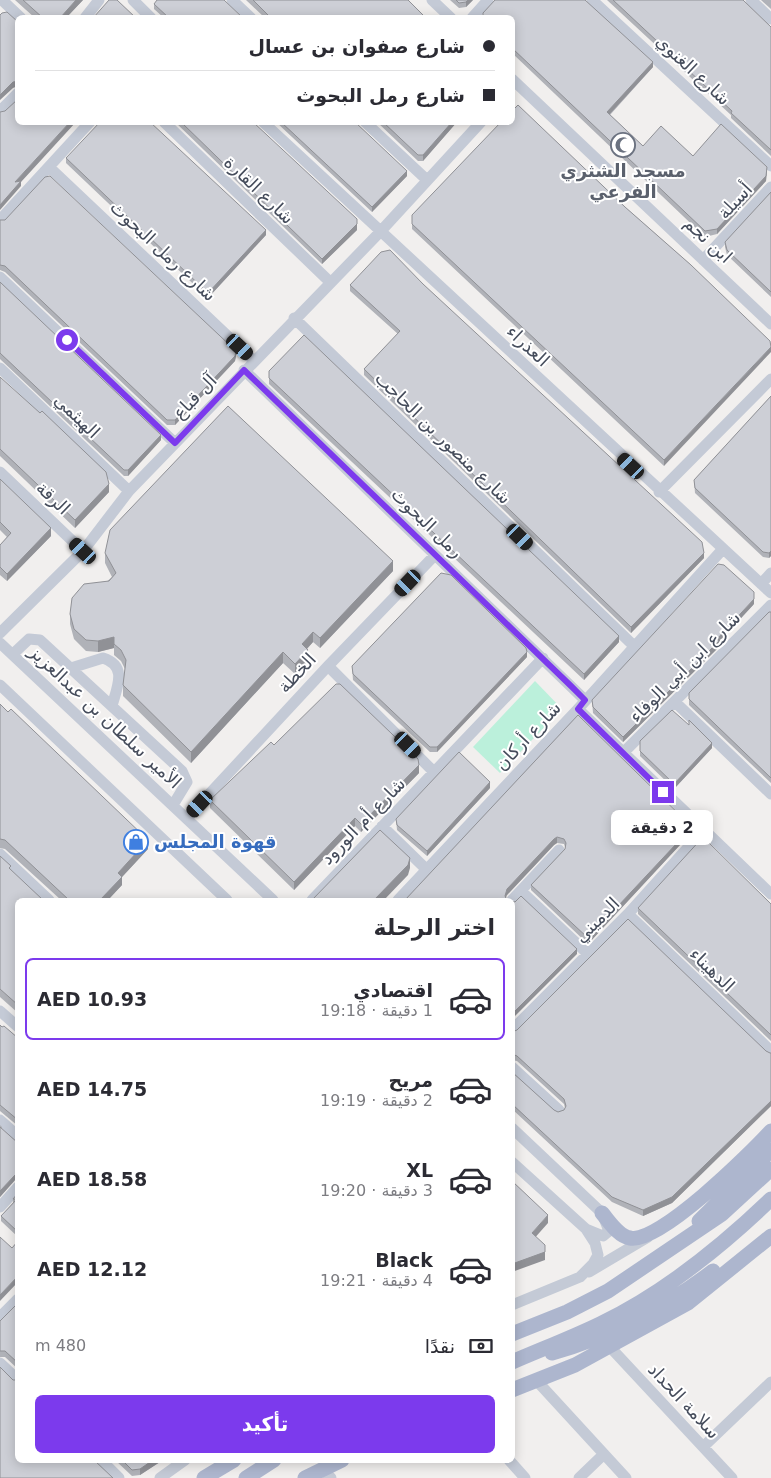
<!DOCTYPE html>
<html lang="ar">
<meta charset="utf-8">
<style>
:root{--surface:#fff;--page:#f2f2f3;--text:#2b2b33;--muted:#7c7c81;--line:#e1e1e2;--accent:#7c3aed}
body{margin:0;font-family:"DejaVu Sans",Cairo,sans-serif;background:var(--page);color:var(--text);direction:rtl;height:100vh;display:flex;flex-direction:column;font-size:19px;white-space:nowrap}
*{box-sizing:border-box;margin:0}
p{font-size:16px;color:var(--muted)}
.icon{flex:none;width:28px;height:28px;fill:none;stroke:currentColor;stroke-width:2;stroke-linecap:round;stroke-linejoin:round}
.map{position:relative;flex:1;overflow:hidden;direction:ltr}
.sheet{position:absolute;left:15px;top:898px;width:500px;height:565px;display:flex;flex-direction:column;background:var(--surface);border-radius:8px;box-shadow:0 2px 12px #0003;direction:rtl}
.sheet>*{flex:none}
.banner{position:absolute;left:15px;top:15px;width:500px;height:110px;border-radius:8px;box-shadow:0 2px 12px #0003;direction:rtl;display:grid;align-content:center;height:110px;padding:0 20px;background:var(--surface)}
.end{position:absolute;width:22px;height:22px;margin:-11px;border:6px solid #7c3aed;background:#fff;box-shadow:0 0 0 2px #fff}
.from{border-radius:50%}
.bubble{position:absolute;height:35px;border-radius:8px;background:var(--surface);box-shadow:0 2px 12px #0003;font-size:16px;font-weight:800;line-height:35px;text-align:center;direction:rtl}
.car{position:absolute;width:15px;height:30px;margin:-15px -8px;border-radius:6px;box-shadow:0 0 4px 1px #0007;background:linear-gradient(#222 24%,#8ab4d8 0 40%,#222 0 76%,#8ab4d8 0 86%,#222 0)}
.banner b{display:flex;align-items:center;gap:18px;height:48px;font-size:19px}
.banner b+b{border-top:1px solid var(--line)}
.banner i{width:12px;height:12px;background:var(--text)}
ul{padding:0;list-style:none}
li{display:flex;align-items:center;gap:15px;height:82px;margin:0 10px 8px;padding:0 10px;border:2px solid transparent;border-radius:8px}
li div{flex:1}
li b{display:block;font-size:19px}
li em{font-style:normal;font-weight:800}
li.active{border-color:var(--accent)}
li>.icon{width:45px;height:45px;stroke-width:1.5}
h2{padding:0 20px;font-size:22px;line-height:60px}
.pay{display:flex;align-items:center;gap:12px;height:55px;padding:0 20px;font-size:19px}
.pay p{margin-inline-start:auto}
.button{display:flex;gap:10px;margin-top:auto;padding:10px 20px}
.button a{flex:1;height:58px;border-radius:8px;background:var(--accent);color:#fff;font-size:20px;font-weight:800;line-height:58px;text-align:center}
.map>svg:first-child{display:block}
.green{fill:#bbf0db}
.lines{fill:none;stroke-linecap:round;stroke-linejoin:round}
.minor{stroke:#c4cad6;stroke-width:11}
.major{stroke:#adb6ce;stroke-width:15}
.wall{fill:#b0b2b8}
.shaded-wall{fill:#909196}
.building{fill:#cdcfd6;stroke:#909196}
.route{stroke:#7c3aed;stroke-width:6}
.labels{text-anchor:middle;stroke-width:4;stroke-linejoin:round;paint-order:stroke}
.street-label{font-size:18px;fill:#464d5c;stroke:#fff}
.worship-label{font-size:18px;font-weight:bold;fill:#5b616d;stroke:#fff}
.shop-label{font-size:18px;font-weight:bold;fill:#366cbe;stroke:#fff;text-anchor:start}
</style>
<div class="map">
<svg width="771" height="1478" viewBox="0 0 771 1478">
<rect width="100%" height="100%" fill="#f1efee"/>
<path class="green" d="M535,681L562,709L500,773L473,747Z"/>
<g class="lines">
<path class="minor" d="M2,0L21,18
M133,0L151,18
M232,0L251,18
M432,0L451,18
M592,0L771,166
M751,0L771,19
M85,18L99,0
M472,18L488,0
M512,79L771,324
M0,111L18,93
M164,122L330,282
M263,122L771,593
M365,122L427,180
M49,167L253,360
M0,220L90,122
M703,260L771,187
M0,277L175,443
M294,318L634,646
M0,368L129,491
M244,370L585,700
M0,472L83,551
M659,492L771,379
M761,584L771,573
M0,633L83,551L129,491L380,232L481,122
M0,643L273,900
M13,654L29,639L40,640L182,771L187,782L173,805
M328,666L434,772
M71,668L103,658C128,666 117,687 112,706
M0,685L227,900
M675,702L771,794
M578,709L771,894
M623,753L771,605
M187,818L328,666L435,555
M382,826L426,869
M0,854L49,900
M521,891L588,954
M312,900L543,658
M398,900L578,709L722,550
M512,900L559,850
M628,914L771,1051
M0,1011L18,1027
M512,1030L628,914L703,831
M512,1067L559,1110
M0,1120L18,1136
M512,1128L602,1213L609,1231L603,1236L586,1229L512,1162
M0,1207L18,1187
M589,1272L648,1237
M512,1305L580,1277L593,1264L598,1255L595,1243L586,1229
M0,1317L18,1299
M610,1347L732,1478
M0,1363L18,1380
M536,1380L626,1478
M703,1447L771,1382
M101,1460L119,1478
M509,1460L525,1478
M322,1469L331,1478
M160,1478L185,1460
M579,1478L604,1454"/>
<path class="major" d="M602,1213C609,1221 618,1236 630,1238C658,1245 751,1153 771,1131
M699,1221L771,1150
M512,1334L567,1312L608,1291L722,1214L771,1169
M552,1353C609,1337 666,1307 713,1271
M512,1362C542,1349 571,1338 600,1324C661,1295 722,1246 771,1199
M512,1390L575,1365L688,1303L771,1236
M204,1478L234,1460
M246,1478L274,1460
M305,1478L342,1460"/>
</g>
<path class="wall" d="M15,0H83L66,18H35Z
M246,0H408L426,18H265Z
M450,0H473L466,7L459,8Z
M607,0H743L771,27V156L731,118V115Z
M761,0H771V9Z
M154,4L243,18H164L154,9Z
M512,18L653,67L610,115L643,146L767,172L766,181L717,234L705,237L512,53Z
M175,122H253L357,230L322,264Z
M276,122H355L407,176L372,212Z
M377,122H457L423,161H418Z
M66,158L266,235L208,298L66,163Z
M771,192V297L727,255L725,247V242Z
M625,207L691,265L664,466L412,229V215Z
M0,220L236,356L235,361L175,425H167L5,272L0,270Z
M0,282L161,440L128,476H124L0,359Z
M423,284L704,558L631,633L364,375V369L398,334L350,291V285Z
M269,371L619,642L584,680L269,384Z
M0,377L109,492L75,528L0,456Z
M771,396V556L769,558L763,557L695,493L694,480Z
M0,479L51,536L7,581L0,575V545L7,537L0,530Z
M105,553L393,571L320,648L313,642L307,649L308,661L295,674L283,663L191,763L123,696V685L125,669L121,661L114,655V648L98,652L86,651L74,639L70,624V614L112,577L105,563Z
M754,604L719,642V647L623,742L593,713L592,700Z
M771,612V783L689,705V698Z
M527,657L437,752H430L353,680L352,666Z
M0,704L148,849L122,877V885L108,900H61L5,849L0,848Z
M578,715L692,832L588,944L531,890V885L565,849V847L564,844L557,843L554,845L507,895L405,900Z
M640,741L712,748L674,789L640,756Z
M274,745L419,773L361,832L355,826L294,890L210,808V800Z
M490,788L427,856L397,830L396,819Z
M0,856L11,870L18,900V1013L0,997Z
M771,904V1041L638,914V908Z
M0,1025L18,1038V1126L0,1111Z
M512,1032L766,1051L770,1053H771V1106L672,1203L643,1216L612,1202L512,1109V1072L554,1110L558,1112L564,1110L565,1108L564,1104L517,1061L512,1060Z
M0,1125L2,1127V1129L18,1143V1180H15L0,1197Z
M18,1193V1237L1,1221V1216L13,1203V1199Z
M18,1303V1369L5,1357H0V1321Z
M115,1460H163L140,1475L132,1476Z"/>
<path class="shaded-wall" d="M76,0H83L66,18H60Z
M468,0H473L466,7V2Z
M653,62V67L607,117V112Z
M18,81V86L13,88L0,100V95L13,82Z
M70,122H76L21,182V186L0,210V205L15,182Z
M452,122H457L423,161V155Z
M767,167L766,181L717,234V229Z
M407,171V176L372,212V207Z
M357,224V230L322,264V259Z
M266,230V235L208,298V293Z
M771,347V352L664,466V460Z
M236,351V356L235,361L175,425V420Z
M161,435V440L128,476V470Z
M109,484V492L75,528V520Z
M51,528V536L7,581V574Z
M771,551V556L769,558V553Z
M704,553V558L631,633V627Z
M393,561V571L320,648V638Z
M754,599V604L719,642V647L623,742V737L717,639Z
M313,632V642L302,654V644Z
M619,636V642L584,680V674Z
M114,637V648L98,652V641Z
M308,650V661L295,674V664Z
M283,652V663L191,763V752Z
M527,652V657L437,752V747Z
M712,743V748L674,789V784Z
M419,765V773L361,832V824Z
M490,782V788L427,856V851Z
M355,818V826L294,890V882Z
M692,827V832L588,944V938Z
M557,837V843L554,845L507,895L505,900V896L507,889L554,839Z
M148,840V849L122,877V885L108,900H100L118,873Z
M410,858V868L408,875L384,900H374Z
M577,949V954L512,1019V1014Z
M771,1101V1106L672,1203L643,1216V1210Z
M15,1175V1180L0,1197V1191Z
M548,1215V1223L532,1241V1233Z
M545,1245V1260L512,1272V1264Z
M18,1276V1282L0,1301V1295Z
M153,1460H163L140,1475V1469Z"/>
<path class="building" d="M23,0H76L60,18H43Z
M109,0H117L136,18H93Z
M157,0H224L243,18H169L154,4Z
M253,0H408L426,18H271Z
M456,0H468L466,2L459,3Z
M495,0H585L653,62L607,112L643,146L661,126L693,156L721,124L767,167L766,176L717,229L705,231L512,48V18H483V13Z
M613,0H743L771,27V150L731,113L732,111Z
M7,12L18,22V81L13,82L0,95V15L2,13Z
M18,99V122H70L15,182L21,181L0,205V112L5,111Z
M518,105L625,207L691,265L770,341L771,347L664,460L412,224V215L501,122H512V111Z
M100,122H150L266,230L208,293L66,158Z
M181,122H253L357,219V224L322,259Z
M281,122H355L407,171L372,207Z
M383,122H452L423,155H418Z
M50,176L236,351L235,356L175,420H167L5,266L0,265V220H5L45,177Z
M771,192V292L727,250L725,242Z
M390,250L423,284L702,542L704,553L631,627L364,369L400,331L350,285L381,252Z
M0,282L161,435L128,470H124L0,353Z
M304,335L619,636L584,674L269,378V371Z
M0,377L40,413L42,411L106,472L109,484L75,520L0,449Z
M771,396V551L769,553L763,552L695,488L694,480Z
M228,406L393,561L320,638L313,632L302,644L308,650L295,664L283,652L191,752L123,685L126,660L121,650L114,644V637L98,641L86,640L74,629L70,614L72,598L84,584L109,581L116,573L105,553L110,530Z
M0,479L51,528L7,574L0,567V545L11,533L0,522Z
M718,564L724,565L754,592V599L717,639L719,641L623,737L593,707L592,700Z
M441,573L451,575L526,648L527,652L437,747H430L353,674L352,666Z
M769,612H771V778L689,699V693Z
M336,684H340L418,759L419,765L361,824L355,818L294,882L210,800L271,742L274,745Z
M0,704L8,712L11,709L148,840L118,873L122,877L100,900H69L5,840L0,839Z
M672,710L689,725V720L712,743L674,784L640,751V741Z
M578,715L692,827L588,938L531,885L565,849L566,843L564,839L557,837L554,839L507,889L505,896L507,900H405Z
M459,752L490,782L427,851L397,825L396,819Z
M380,830L410,858L408,865L374,900H312Z
M703,837L771,904V1035L638,908Z
M0,856L11,866L9,868L43,900H18V1005L0,989Z
M521,896L577,949L512,1014V901L515,902Z
M628,919L766,1051L770,1053H771V1101L672,1197L643,1210L612,1197L512,1104V1072L554,1110L558,1112L564,1110L566,1106L564,1099L517,1056L512,1054V1032L517,1030Z
M0,1025L2,1027L4,1026L18,1038V1120L0,1105Z
M0,1127L18,1143V1149L15,1151L18,1153V1175H15L0,1191Z
M512,1181L548,1215L532,1233L545,1245V1252L512,1264Z
M18,1193V1232L1,1216L17,1199H13Z
M0,1237L12,1248L18,1241V1276L0,1295Z
M18,1303V1363L5,1351H0V1321Z
M0,1367L13,1380H18V1460H94L113,1478H0Z
M122,1460H153L140,1469L132,1470Z"/>
<g class="lines">
<path class="route" d="M67,340L175,443L244,370L571,686L585,700L578,709L663,792"/>
</g>
<defs>
<symbol id="mosque-ring" viewBox="-11 -11 22 22"><circle r="9.5" fill="#fff" stroke="#6b7280" stroke-width="1.5"/><path d="M3.5-4.9A6 6 0 1 0 3.5 4.9A5 5 0 1 1 3.5-4.9Z" fill="#6b7280"/></symbol>
<symbol id="shop-ring" viewBox="-11 -11 22 22"><circle r="9.5" fill="#fff" stroke="#3f7fe0" stroke-width="1.5"/><path d="M-5-2.5h2.3a2.7 3.5 0 0 1 5.4 0H5L5.5 6h-11ZM-1.5-2.5h3a1.5 2.3 0 0 0-3 0Z" fill="#3f7fe0"/></symbol>
</defs>
<g fill-rule="evenodd">
<use href="#mosque-ring" x="609" y="131" width="28" height="28"/>
<use href="#shop-ring" x="122" y="828" width="28" height="28"/>
</g>
<g class="labels">
<g class="street-label">
<text transform="translate(693 70) rotate(43)" y="6">شارع الغنوي</text>
<text transform="translate(259 190) rotate(44)" y="6">شارع القارة</text>
<text transform="translate(735 201) rotate(-47)" y="6">أسيلة</text>
<text transform="translate(708 240) rotate(43)" y="6">ابن نجم</text>
<text transform="translate(163 251) rotate(43)" y="6">شارع رمل البحوث</text>
<text transform="translate(528 346) rotate(43)" y="6">العذراء</text>
<text transform="translate(195 397) rotate(-46)" y="6">آل قباع</text>
<text transform="translate(77 416) rotate(44)" y="6">الهيثمي</text>
<text transform="translate(443 438) rotate(44)" y="6">شارع منصور بن الحاجب</text>
<text transform="translate(53 498) rotate(44)" y="6">الرقة</text>
<text transform="translate(427 523) rotate(44)" y="6">رمل البحوث</text>
<text transform="translate(685 667) rotate(-45)" y="6">شارع ابن أبي الوفاء</text>
<text transform="translate(297 673) rotate(-47)" y="6">الخطة</text>
<text transform="translate(105 717) rotate(43)" y="6">الأمير سلطان بن عبدالعزيز</text>
<text transform="translate(528 736) rotate(-47)" y="6">شارع أركان</text>
<text transform="translate(363 821) rotate(-46)" y="6">شارع أم الورود</text>
<text transform="translate(597 920) rotate(-45)" y="6">الدميني</text>
<text transform="translate(712 970) rotate(44)" y="6">الدهيناء</text>
<text transform="translate(684 1401) rotate(47)" y="6">سلامة الحداد</text>
</g>
<g class="worship-label">
<text x="623" y="177">مسجد الشثري<tspan x="623" dy="21">الفرعي</tspan></text>
</g>
<g class="shop-label">
<text x="154" y="848">قهوة المجلس</text>
</g>
</g>
</svg>
<i class="end from" style="left:67px;top:340px"></i>
<i class="end" style="left:663px;top:792px"></i>
<div class="bubble" style="left:611px;top:810px;width:102px">2 دقيقة</div>
<i class="car" style="left:240px;top:347px;rotate:133deg"></i>
<i class="car" style="left:631px;top:466px;rotate:313deg"></i>
<i class="car" style="left:520px;top:537px;rotate:134deg"></i>
<i class="car" style="left:83px;top:551px;rotate:313deg"></i>
<i class="car" style="left:408px;top:583px;rotate:224deg"></i>
<i class="car" style="left:408px;top:745px;rotate:135deg"></i>
<i class="car" style="left:200px;top:804px;rotate:223deg"></i>
<div class="banner">
<b><i class="from"></i>شارع صفوان بن عسال</b>
<b><i></i>شارع رمل البحوث</b>
</div>
<section class="sheet">
<h2>اختر الرحلة</h2>
<ul>
<li class="active"><svg class="icon" aria-label="car" viewBox="0 0 24 24"><path d="M5 17H2v-5l4-1 3-4h7l3 4 3 1v5h-3M9 17h6M6 11h13"/><circle cx="7" cy="17" r="2"/><circle cx="17" cy="17" r="2"/></svg><div><b>اقتصادي</b><p>1 دقيقة · 19:18</p></div><em>AED 10.93</em></li>
<li><svg class="icon" aria-label="car" viewBox="0 0 24 24"><path d="M5 17H2v-5l4-1 3-4h7l3 4 3 1v5h-3M9 17h6M6 11h13"/><circle cx="7" cy="17" r="2"/><circle cx="17" cy="17" r="2"/></svg><div><b>مريح</b><p>2 دقيقة · 19:19</p></div><em>AED 14.75</em></li>
<li><svg class="icon" aria-label="car" viewBox="0 0 24 24"><path d="M5 17H2v-5l4-1 3-4h7l3 4 3 1v5h-3M9 17h6M6 11h13"/><circle cx="7" cy="17" r="2"/><circle cx="17" cy="17" r="2"/></svg><div><b>XL</b><p>3 دقيقة · 19:20</p></div><em>AED 18.58</em></li>
<li><svg class="icon" aria-label="car" viewBox="0 0 24 24"><path d="M5 17H2v-5l4-1 3-4h7l3 4 3 1v5h-3M9 17h6M6 11h13"/><circle cx="7" cy="17" r="2"/><circle cx="17" cy="17" r="2"/></svg><div><b>Black</b><p>4 دقيقة · 19:21</p></div><em>AED 12.12</em></li>
</ul>
<div class="pay"><svg class="icon" aria-label="cash" viewBox="0 0 24 24"><path d="M3 7h18v10H3z"/><circle cx="12" cy="12" r="2"/></svg>نقدًا<p>480 m</p></div>
<div class="button"><a>تأكيد</a></div>
</section>
</div>
